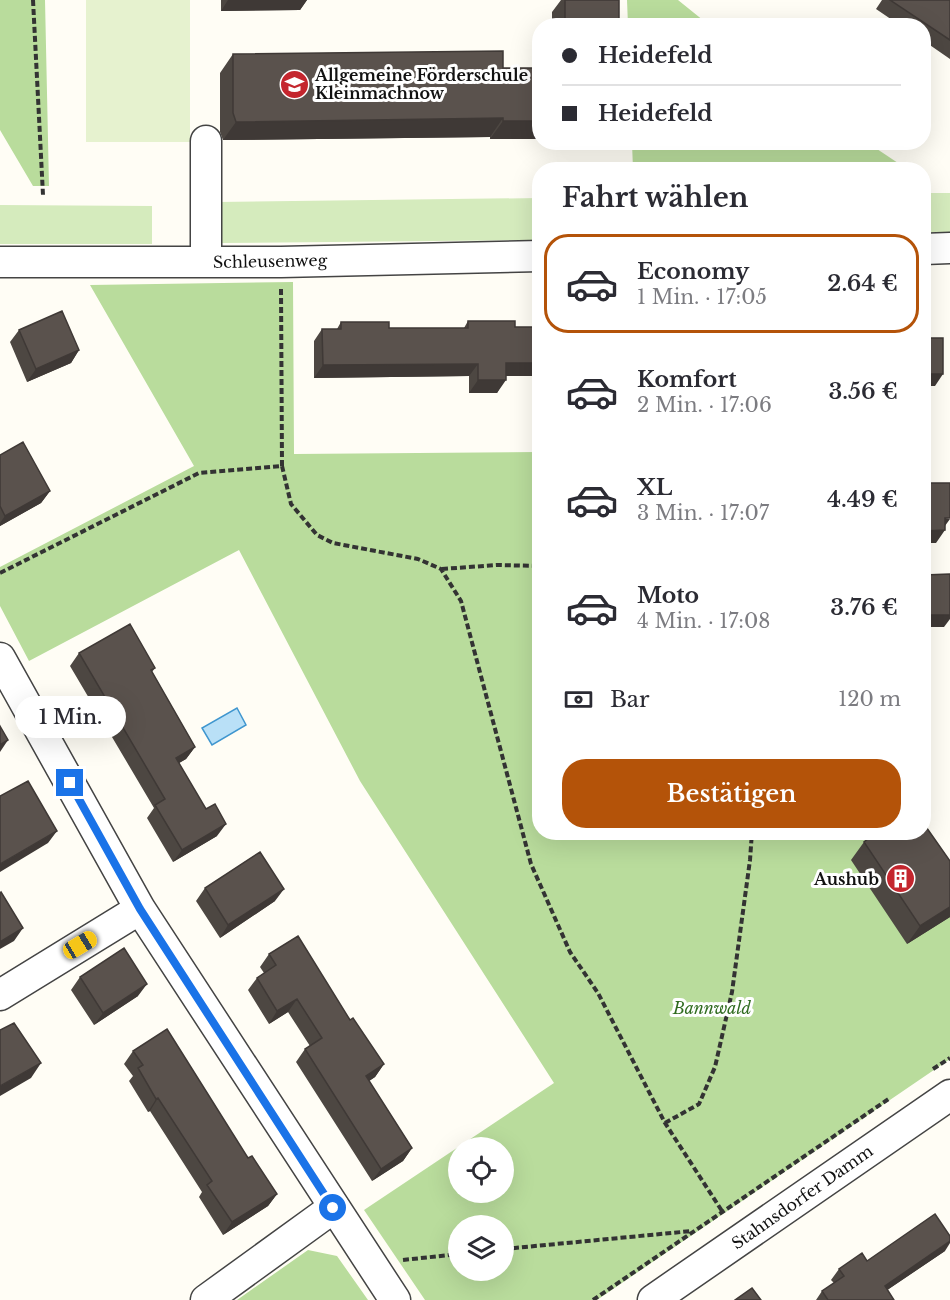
<!DOCTYPE html>
<html lang="de">
<meta charset="utf-8">
<style>
:root{--surface:#fff;--page:#f2f2f3;--text:#2b2b33;--muted:#7c7c81;--line:#e1e1e2;--accent:#b45309}
body{margin:0;font-family:"Libre Baskerville",serif;background:var(--page);color:var(--text);height:100vh;display:flex;flex-direction:column;font-size:22px;white-space:nowrap}
*{box-sizing:border-box;margin:0}
p{font-size:20px;color:var(--muted)}
.icon{flex:none;width:33px;height:33px;fill:none;stroke:currentColor;stroke-width:2;stroke-linecap:round;stroke-linejoin:round}
.map{position:relative;flex:1;overflow:hidden}
.panel{position:absolute;left:532px;top:162px;width:399px;height:678px;display:flex;flex-direction:column;background:var(--surface);border-radius:24px;box-shadow:0 6px 24px #0002}
.panel>*{flex:none}
.banner{position:absolute;left:532px;top:18px;width:399px;height:132px;border-radius:24px;box-shadow:0 6px 24px #0002;display:grid;align-content:center;height:132px;padding:0 30px;background:var(--surface)}
.buttons{position:absolute;left:448px;top:1137px;display:grid;gap:12px}
.buttons a{display:grid;place-items:center;width:66px;height:66px;border-radius:50%;background:var(--surface);box-shadow:0 6px 24px #0002;font-size:30px}
.end{position:absolute;width:27px;height:27px;margin:-14px;border:8px solid #1a73e8;background:#fff;box-shadow:0 0 0 3px #fff}
.from{border-radius:50%}
.bubble{position:absolute;height:42px;border-radius:21px;background:var(--surface);box-shadow:0 6px 24px #0002;font-size:20px;font-weight:600;line-height:42px;text-align:center}
.car{position:absolute;width:18px;height:36px;margin:-18px -9px;border-radius:8px;box-shadow:0 0 4px 2px #0007;background:linear-gradient(#f5c518 24%,#345 0 40%,#f5c518 0 76%,#345 0 86%,#f5c518 0)}
.banner b{display:flex;align-items:center;gap:21px;height:57px;font-size:22px}
.banner b+b{border-top:2px solid var(--line)}
.banner i{width:15px;height:15px;background:var(--text)}
ul{padding:0;list-style:none}
li{display:flex;align-items:center;gap:18px;height:99px;margin:0 12px 9px;padding:0 18px;border:3px solid transparent;border-radius:24px}
li div{flex:1}
li b{display:block;font-size:22px}
li em{font-style:normal;font-weight:600}
li.active{border-color:var(--accent)}
li>.icon{width:54px;height:54px;stroke-width:1.5}
h2{padding:0 30px;font-size:27px;line-height:72px}
.pay{display:flex;align-items:center;gap:15px;height:66px;padding:0 30px;font-size:22px}
.pay p{margin-inline-start:auto}
.action{display:flex;gap:12px;margin-top:auto;padding:12px 30px}
.action a{flex:1;height:69px;border-radius:24px;background:var(--accent);color:#fff;font-size:24px;font-weight:600;line-height:69px;text-align:center}
.map>svg:first-child{display:block}
.green{fill:#d5ebbd}
.forest{fill:#b9dc9c;fill-rule:evenodd}
.pitch{fill:#e6f2cf}
.water{fill:#b9e0f7;stroke:#3f96cf;stroke-width:1.5}
.lines{fill:none;stroke-linecap:round;stroke-linejoin:round}
.minor-casing{stroke:#444;stroke-width:33}
.path{stroke:#333;stroke-width:4;stroke-dasharray:6 3;stroke-linecap:butt}
.minor{stroke:#fff;stroke-width:30}
.wall{fill:#4d4742}
.shaded-wall{fill:#3f3936}
.building{fill:#5a524d;stroke:#3f3936;stroke-width:1.5}
.route{stroke:#1a73e8;stroke-width:8}
.labels{text-anchor:middle;stroke-width:6;stroke-linejoin:round;paint-order:stroke}
.poi-label{font-size:16px;font-weight:bold;fill:#111;stroke:#fff;text-anchor:start}
.street-label{font-size:16px;fill:#111;stroke:#fff}
.park-label{font-size:16px;font-style:italic;fill:#2f6b1f;stroke:#fff}
</style>
<div class="map">
<svg width="950" height="1300" viewBox="0 0 950 1300">
<rect width="100%" height="100%" fill="#fffdf5"/>
<path class="green" d="M924,193H950V235L924,236Z
M540,198V240L220,243L218,202Z
M0,205L152,206V244H0Z"/>
<path class="forest" d="M0,0H45L49,186H33L0,130Z
M627,0H678L709,25H628Z
M632,143H868L907,169H633Z
M293,282L294,454L540,452V832H924V823L950,861V1059L597,1300H425L364,1210L554,1083L360,781L239,550L29,661L0,606V567L194,466L90,285ZM459,1148H504V1192H459ZM459,1226H504V1270H459Z
M308,1250L337,1256L368,1300H237Z"/>
<path class="pitch" d="M86,0H190V142H86Z"/>
<path class="water" d="M237,708L246,725L212,745L202,728Z"/>
<g class="lines">
<defs>
<path id="minor" d="M924,249L950,248
M0,262H281L540,256
M206,262V141
M0,658L140,909L395,1300
M0,995L140,909
M206,1300L333,1208
M653,1300L950,1095"/>
</defs>
<use href="#minor" class="minor-casing"/>
<path class="path" d="M33,0L43,195
M281,289L282,466
M442,569L497,565L540,566
M0,573L199,473L282,466L291,504L317,535L333,543L418,559L441,569L461,601L531,864L570,952L598,993L665,1123L722,1211
M933,1069L950,1058
M665,1123L699,1104L715,1067L732,992L750,860L752,832
M504,1249L692,1231
M403,1260L459,1254
M593,1300L890,1098"/>
<use href="#minor" class="minor"/>
</g>
<path class="wall" d="M221,0H307L300,10L221,11Z
M561,0H619V26H552V12Z
M882,0H950V59L924,41V26H901L876,9Z
M233,54L503,68L540,139H490V137L223,140L220,132V73Z
M468,321L506,376L497,393H469V376L314,378V341L322,329H337L341,322L389,328H464Z
M19,330L79,350L71,363L27,382L10,342Z
M0,455L50,491L41,503L0,526Z
M79,653L155,668L152,672L195,747L186,759L179,763L217,836L173,862L147,818L154,808L70,666Z
M864,842L950,861V917L907,944L851,860Z
M205,888L275,901L220,938L196,901Z
M269,954L350,1020L384,1064L375,1077L369,1081L412,1148L403,1161L372,1181L296,1062L305,1049L310,1046L288,1012L269,1024L248,990L257,978L264,973L260,967Z
M80,977L138,996L94,1025L71,990Z
M133,1051L248,1158L277,1194L268,1206L223,1235L199,1197L202,1192L150,1111L148,1112L129,1081L133,1076L124,1064Z
M945,1251L887,1290L894,1300H816L822,1291L834,1283L831,1280L839,1269L867,1261Z"/>
<path class="shaded-wall" d="M228,0H307L300,10L221,11Z
M503,118L490,137L223,140L236,122Z
M503,121H540V139H490Z
M79,350L71,363L27,382L36,369Z
M506,363H540V376H497Z
M478,364L469,376L314,378L323,365Z
M924,374H943L935,386H924Z
M478,380H506L497,393H469Z
M50,491L41,503L0,526V523L5,516Z
M945,518L950,519L942,530H945L936,543H924V531Z
M924,615H950V619L944,627H924Z
M8,740L0,752V745Z
M195,747L186,759L167,770L176,758Z
M226,824L217,836L173,862L182,850Z
M57,831L48,843L0,872V864Z
M284,889L275,901L220,938L228,925Z
M950,907V917L907,944L920,926Z
M23,928L14,941L0,949V942Z
M147,984L138,996L94,1025L103,1013Z
M297,999L288,1012L269,1024L277,1011Z
M41,1063L31,1078L0,1096V1086Z
M384,1064L375,1077L357,1089L366,1076Z
M158,1098L150,1111L148,1112L156,1099Z
M412,1148L403,1161L372,1181L381,1169Z
M277,1194L268,1206L223,1235L232,1222Z
M950,1241V1243L945,1251L877,1297L885,1286Z"/>
<path class="building" d="M565,0H619V26H565Z
M890,0H950V40Z
M503,51V68H540V121H503V118L236,122L233,113V54Z
M62,311L79,350L36,369L19,330Z
M468,321H515V327H534V330H540V363H506V380H478V364L323,365L322,329H341V322H389V328H468Z
M924,338H943V374H924Z
M23,442L50,491L5,516L0,506V455Z
M924,483H950V518H945V530L924,531Z
M950,574V615H924V575Z
M130,624L155,668L151,670L195,747L176,758L206,809L215,804L226,824L182,850L155,805L165,799L79,653Z
M0,726L8,740L0,745Z
M28,781L57,831L0,864V796Z
M924,824L950,861V907L920,926L864,842L877,832H924Z
M260,852L284,889L228,925L205,888Z
M1,892L23,928L0,942V893Z
M298,936L350,1020L353,1018L384,1064L366,1076L412,1148L381,1169L305,1049L322,1038L297,999L277,1011L257,978L276,965L269,954Z
M124,948L147,984L103,1013L80,977Z
M14,1023L41,1063L0,1086V1030Z
M167,1029L248,1158L252,1156L277,1194L232,1222L207,1185L212,1181L158,1098L156,1099L138,1068L143,1065L133,1051Z
M935,1214L950,1236V1241L885,1286L894,1300H828L822,1291L844,1276L839,1269L862,1253L867,1261Z
M752,1288L761,1300H735Z"/>
<g class="lines">
<path class="route" d="M70,783L140,909L333,1208"/>
</g>
<defs>
<symbol id="school-disc" viewBox="-11 -11 22 22"><circle r="9.5" fill="#c4262e" stroke="#fff"/><path d="M0-5L7-2L0 1L-7-2ZM-4 1L0 2.5L4 1V4Q0 6-4 4Z" fill="#fff"/></symbol>
<symbol id="building-disc" viewBox="-11 -11 22 22"><circle r="9.5" fill="#c4262e" stroke="#fff"/><path d="M-4-6H4V6H1V3H-1V6H-4ZM-2.5-4.3h1.7v1.8h-1.7ZM.8-4.3h1.7v1.8H.8ZM-2.5-1h1.7V.8h-1.7ZM.8-1h1.7V.8H.8Z" fill="#fff"/></symbol>
</defs>
<g fill-rule="evenodd">
<use href="#school-disc" x="278" y="68" width="33" height="33"/>
<use href="#building-disc" x="884" y="862" width="33" height="33"/>
</g>
<g class="labels">
<g class="poi-label">
<text x="315" y="81">Allgemeine Förderschule<tspan x="315" dy="18">Kleinmachnow</tspan></text>
<text x="879" y="885" text-anchor="end">Aushub</text>
</g>
<g class="street-label">
<text transform="translate(270 261) rotate(-1)" y="6">Schleusenweg</text>
<text transform="translate(802 1197) rotate(-35)" y="6">Stahnsdorfer Damm</text>
</g>
<g class="park-label">
<text x="712" y="1014">Bannwald</text>
</g>
</g>
</svg>
<div class="buttons">
<a><svg class="icon" aria-label="locate" viewBox="0 0 24 24"><circle cx="12" cy="12" r="6"/><path d="M12 2v4M12 18v4M2 12h4M18 12h4"/></svg></a>
<a><svg class="icon" aria-label="layers" viewBox="0 0 24 24"><path d="M12 4l9 5-9 5-9-5zM3 14l9 5 9-5"/></svg></a>
</div>
<i class="end from" style="left:333px;top:1208px"></i>
<i class="end" style="left:70px;top:783px"></i>
<div class="bubble" style="left:15px;top:696px;width:111px">1 Min.</div>
<i class="car" style="left:80px;top:945px;rotate:59deg"></i>
<div class="banner">
<b><i class="from"></i>Heidefeld</b>
<b><i></i>Heidefeld</b>
</div>
<section class="panel">
<h2>Fahrt wählen</h2>
<ul>
<li class="active"><svg class="icon" aria-label="car" viewBox="0 0 24 24"><path d="M5 17H2v-5l4-1 3-4h7l3 4 3 1v5h-3M9 17h6M6 11h13"/><circle cx="7" cy="17" r="2"/><circle cx="17" cy="17" r="2"/></svg><div><b>Economy</b><p>1 Min. · 17:05</p></div><em>2.64 €</em></li>
<li><svg class="icon" aria-label="car" viewBox="0 0 24 24"><path d="M5 17H2v-5l4-1 3-4h7l3 4 3 1v5h-3M9 17h6M6 11h13"/><circle cx="7" cy="17" r="2"/><circle cx="17" cy="17" r="2"/></svg><div><b>Komfort</b><p>2 Min. · 17:06</p></div><em>3.56 €</em></li>
<li><svg class="icon" aria-label="car" viewBox="0 0 24 24"><path d="M5 17H2v-5l4-1 3-4h7l3 4 3 1v5h-3M9 17h6M6 11h13"/><circle cx="7" cy="17" r="2"/><circle cx="17" cy="17" r="2"/></svg><div><b>XL</b><p>3 Min. · 17:07</p></div><em>4.49 €</em></li>
<li><svg class="icon" aria-label="car" viewBox="0 0 24 24"><path d="M5 17H2v-5l4-1 3-4h7l3 4 3 1v5h-3M9 17h6M6 11h13"/><circle cx="7" cy="17" r="2"/><circle cx="17" cy="17" r="2"/></svg><div><b>Moto</b><p>4 Min. · 17:08</p></div><em>3.76 €</em></li>
</ul>
<div class="pay"><svg class="icon" aria-label="cash" viewBox="0 0 24 24"><path d="M3 7h18v10H3z"/><circle cx="12" cy="12" r="2"/></svg>Bar<p>120 m</p></div>
<div class="action"><a>Bestätigen</a></div>
</section>
</div>
